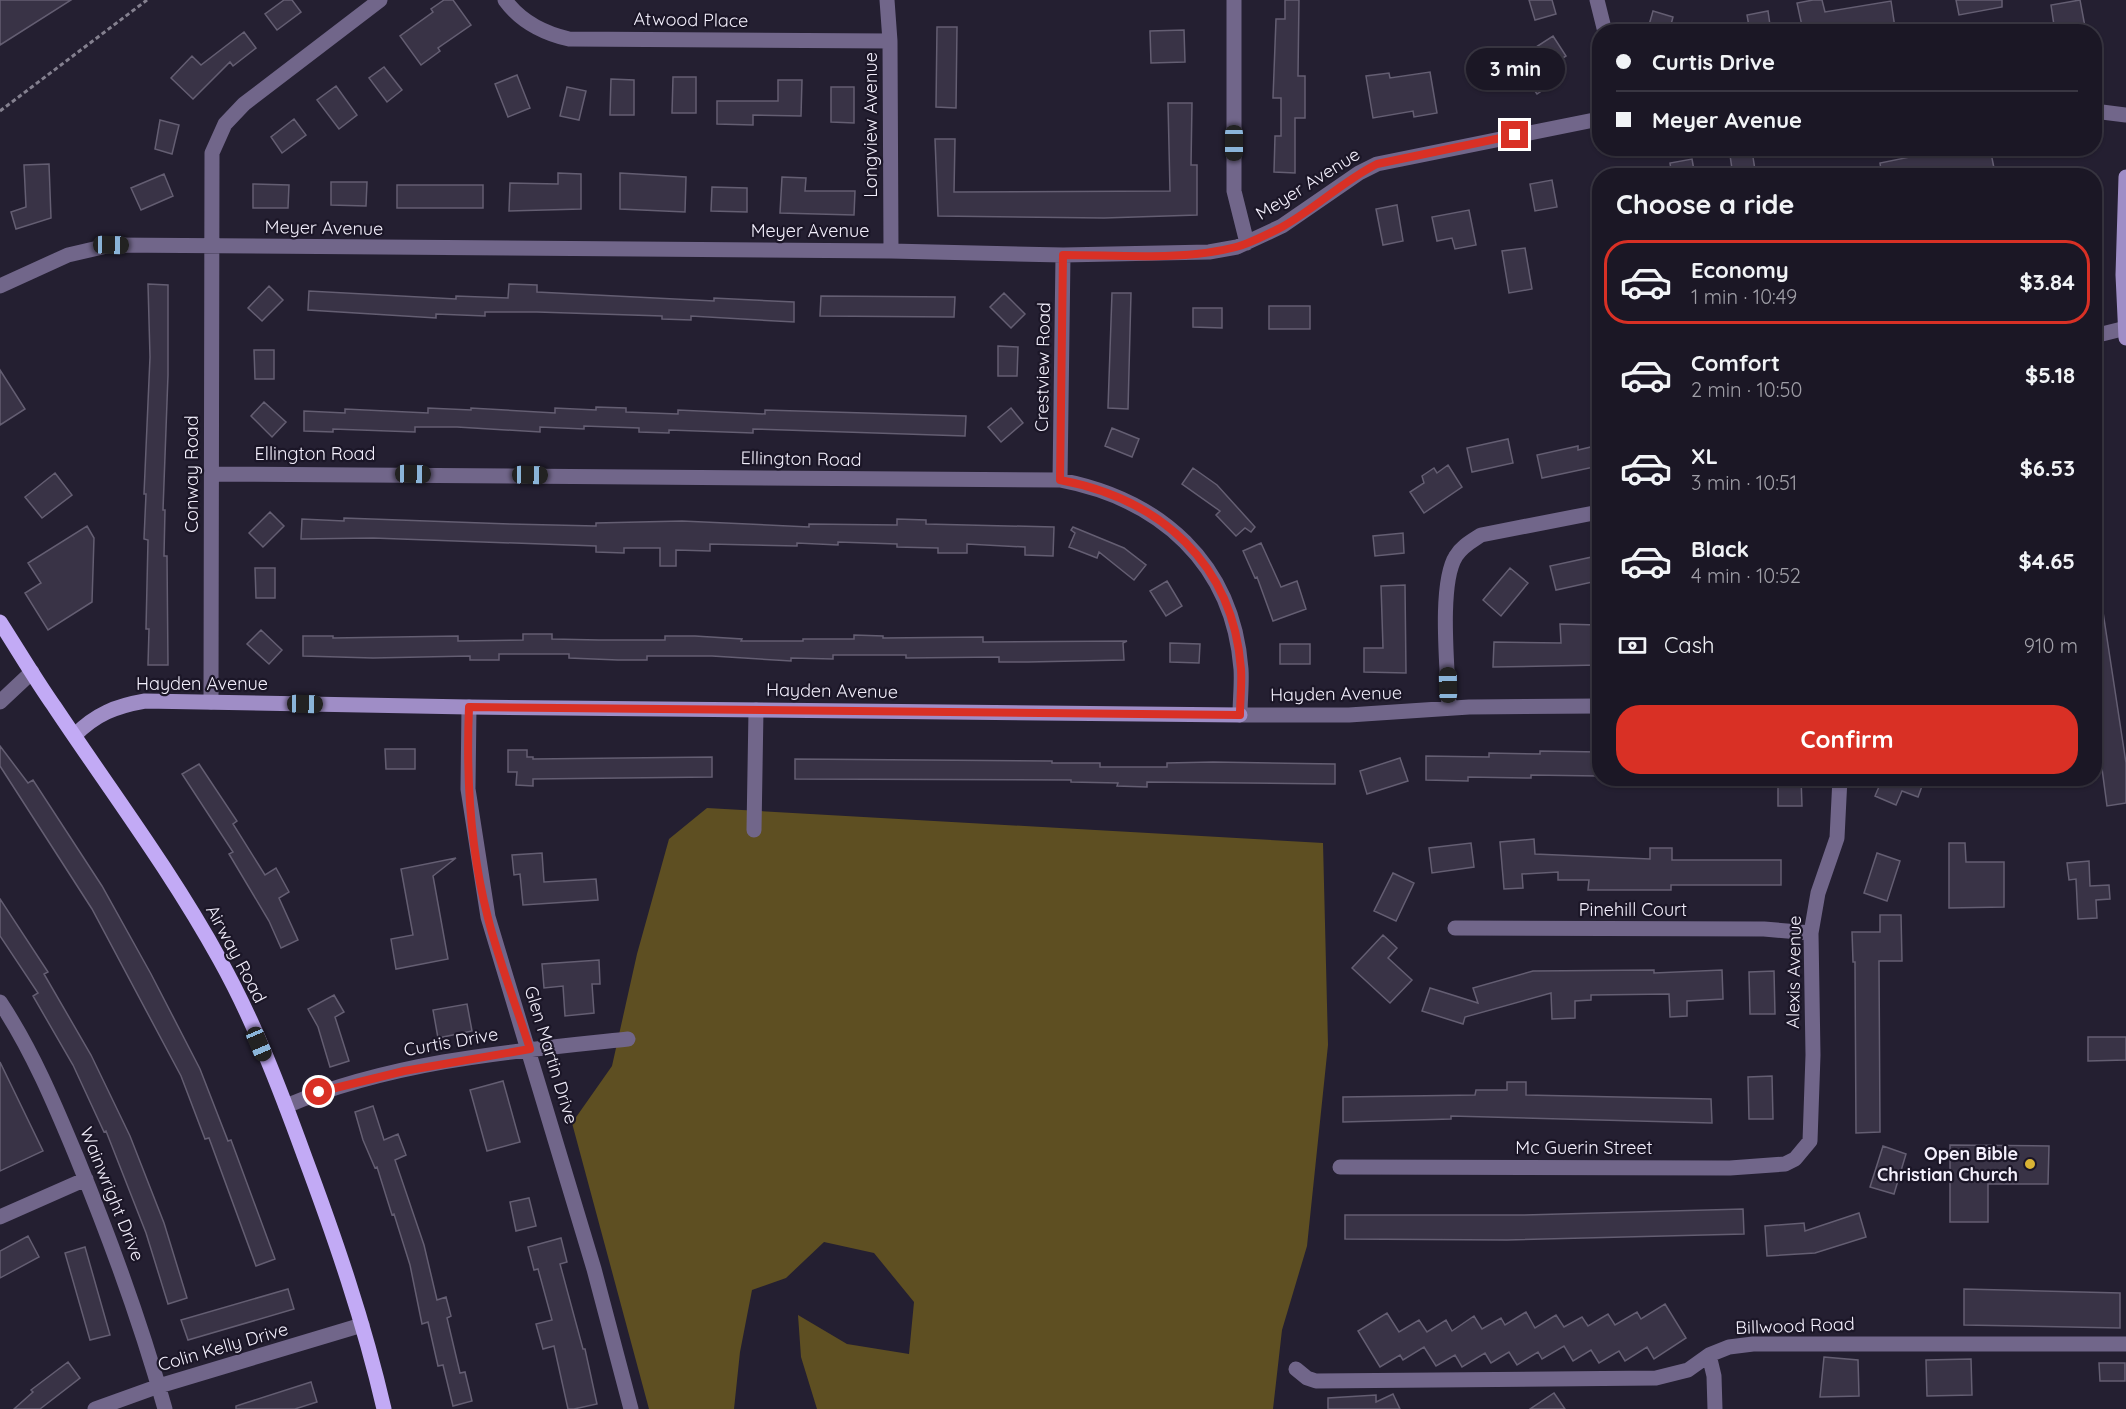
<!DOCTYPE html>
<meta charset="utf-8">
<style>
:root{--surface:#1b1725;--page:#24202d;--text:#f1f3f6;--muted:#a09fa7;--line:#393642;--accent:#d93025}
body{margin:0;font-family:Quicksand,sans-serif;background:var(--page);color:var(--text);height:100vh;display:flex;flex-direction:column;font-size:22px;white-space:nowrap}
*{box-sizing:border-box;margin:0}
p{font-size:20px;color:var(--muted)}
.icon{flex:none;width:33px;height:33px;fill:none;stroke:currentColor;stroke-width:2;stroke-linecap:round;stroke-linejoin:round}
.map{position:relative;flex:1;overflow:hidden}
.side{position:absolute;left:1592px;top:168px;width:510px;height:618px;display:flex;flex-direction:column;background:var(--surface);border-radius:24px;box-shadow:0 2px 4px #0004,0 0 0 2px var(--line)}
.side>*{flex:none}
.hud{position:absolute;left:1592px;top:24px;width:510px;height:132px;border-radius:24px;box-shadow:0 2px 4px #0004,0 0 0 2px var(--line);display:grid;align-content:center;height:132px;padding:0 24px;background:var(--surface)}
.end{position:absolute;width:27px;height:27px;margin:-14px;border:8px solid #d93025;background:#fff;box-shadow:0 0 0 3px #fff}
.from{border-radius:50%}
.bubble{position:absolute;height:42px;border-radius:21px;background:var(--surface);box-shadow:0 2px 4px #0004,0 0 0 2px var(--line);font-size:20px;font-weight:800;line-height:42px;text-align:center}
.car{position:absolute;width:18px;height:36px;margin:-18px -9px;border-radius:8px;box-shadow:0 0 4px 2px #0007;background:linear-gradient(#222 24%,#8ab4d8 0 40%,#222 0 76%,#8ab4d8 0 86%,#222 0)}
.hud b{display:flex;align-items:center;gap:21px;height:57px;font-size:22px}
.hud b+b{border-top:2px solid var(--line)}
.hud i{width:15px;height:15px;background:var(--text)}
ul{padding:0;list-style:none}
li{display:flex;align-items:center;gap:18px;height:84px;margin:0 12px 9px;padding:0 12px;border:3px solid transparent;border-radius:24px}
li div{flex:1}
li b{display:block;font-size:22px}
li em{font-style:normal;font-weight:800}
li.on{border-color:var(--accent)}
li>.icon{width:54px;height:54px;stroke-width:1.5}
h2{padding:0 24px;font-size:27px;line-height:72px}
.pay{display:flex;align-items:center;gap:15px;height:66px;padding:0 24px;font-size:22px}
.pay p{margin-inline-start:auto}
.button{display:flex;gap:12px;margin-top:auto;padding:12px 24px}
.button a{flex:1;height:69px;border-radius:24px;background:var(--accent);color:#fff;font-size:24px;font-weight:800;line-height:69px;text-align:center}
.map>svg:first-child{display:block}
.forest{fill:#5e4f22}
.building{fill:#393346;stroke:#645e72;stroke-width:1.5}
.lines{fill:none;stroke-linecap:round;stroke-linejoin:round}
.path{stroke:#84808f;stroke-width:3;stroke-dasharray:4.5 3;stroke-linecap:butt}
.street{stroke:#71668a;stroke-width:15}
.secondary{stroke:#9f8dc6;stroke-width:15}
.primary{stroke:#c2aaf5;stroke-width:15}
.route{stroke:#d93025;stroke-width:8}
.poi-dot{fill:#d9b334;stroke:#1b1627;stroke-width:2}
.labels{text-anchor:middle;stroke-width:4.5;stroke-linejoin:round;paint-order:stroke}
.street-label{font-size:18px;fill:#f3effc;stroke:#1b1627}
.poi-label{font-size:18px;font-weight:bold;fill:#f3effc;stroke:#1b1627;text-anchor:end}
</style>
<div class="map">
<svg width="2126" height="1409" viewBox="0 0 2126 1409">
<rect width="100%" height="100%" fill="#241f31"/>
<path class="forest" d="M707,808L1323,843L1328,1045L1307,1246L1282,1330L1273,1409H817L801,1357L798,1315L847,1344L909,1354L914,1302L874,1253L824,1242L786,1278L752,1290L740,1352L734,1409H649L572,1123L612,1066L637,954L669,839Z"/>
<path class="building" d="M0,0H71L0,45Z
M284,0H292L301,12L277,30L265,14Z
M444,0H453L471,25L438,48L440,51L421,65L400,36L433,12L431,9Z
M1285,0H1299L1298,76H1305V118H1295V173L1274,172L1275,136H1281V98H1273L1276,19H1285Z
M1529,0H1552L1556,14L1535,20Z
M1813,0H1822L1825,12L1891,1L1895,28L1877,32H1823L1821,23L1802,26L1797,3Z
M1956,0H2002V7L1959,15Z
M2080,0L2086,32H2055L2051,5Z
M1653,11L1673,17L1669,32H1647Z
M1768,11L1771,32H1750L1747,15Z
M937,27H957L956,108L936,107Z
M1184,30L1185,62L1151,63L1150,31Z
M244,32L256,48L233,66L230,62L193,99L171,78L192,56L201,65Z
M1553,36L1566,56L1549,67L1558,80L1537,94L1521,72L1542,58L1536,47Z
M384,67L402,90L387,102L369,78Z
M1430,72L1437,113L1414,117L1413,111L1373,118L1366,76L1389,73L1390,78Z
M517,75L530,108L508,117L495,84Z
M673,77H696V113H672Z
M611,79L634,80V115H610Z
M778,80H802L801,116L753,115V125L717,124V101H778Z
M336,86L357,115L339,129L317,100Z
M567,87L586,91L579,120L560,116Z
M831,87H854V123L831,122Z
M1168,103H1192L1191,165H1197V215L1104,218L938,216L935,139H955L954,192L1170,191Z
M294,119L306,135L282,153L271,137Z
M160,120L179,125L172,154L155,149Z
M1954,148H1990L1995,173L1983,176H1882L1880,163Z
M1752,151L1756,176H1733L1730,155Z
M1692,159L1695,176H1672L1670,163Z
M49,164L51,218L16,229L11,212L26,207L24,165Z
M558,173L581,174V209L509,211L510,183L558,184Z
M620,173L686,177L685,212L620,209Z
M164,174L173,196L141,210L131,188Z
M782,177L806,178L805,191H855L854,215L780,213Z
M1552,180L1557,207L1535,211L1530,184Z
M331,182H367L366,206L331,205Z
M253,184L289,185L288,208H253Z
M397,185H483V208H397Z
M712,187L747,188V212L711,211Z
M1397,205L1403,241L1383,245L1376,209Z
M1469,210L1476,245L1455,249L1452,238L1437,241L1432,217Z
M1525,248L1532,289L1509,293L1502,251Z
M148,284L168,285V375L163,510H165L164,556H167L168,665H148L149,629H146L148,540L144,539L146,494H144L150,357Z
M509,284L537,285V292L714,301V298L794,302V322L691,316V320L662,319V316L537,312H485V316L436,314V318L308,310L309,291L456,299V296L508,298Z
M269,286L283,300L262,321L248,308Z
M1004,293L1025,314L1011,328L990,307Z
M1112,293H1131L1128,409L1108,408Z
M821,296L955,297L954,317L820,316Z
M1269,306H1310V329H1269Z
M1193,308H1222V328L1193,327Z
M998,346L1018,347L1017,376H998Z
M254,350H274V379H255Z
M0,370L25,409L0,425Z
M264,402L286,422L272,437L251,416Z
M596,407L626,408V412L678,414V410L765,414V410L966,416L965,436L753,429V433L669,430V433L639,432V428L584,426V429L540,427V432L457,427H415V432L333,429V432L304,431V411L345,413V409L428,413V408L471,410V408L555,413V408L596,410Z
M1011,408L1023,423L1001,442L988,427Z
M1112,428L1139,439L1132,457L1105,446Z
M1508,439L1513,463L1472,472L1467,448Z
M1599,445V466L1542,478L1537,455L1578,446V450Z
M1448,465L1462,487L1424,513L1410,492L1424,483L1422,476L1434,468L1437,473Z
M1193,468L1217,485L1255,527L1251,532L1245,528L1236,536L1216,515L1220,511L1182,484Z
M55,473L72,495L42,518L25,497Z
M270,512L284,526L263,547L249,533Z
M344,518L510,524L596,526V523L682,521L809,527V524L897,525V519L926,520V524L1054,527L1053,556L1025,555V547L967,544V553H938V548L897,547V544L838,542V545L797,543V546L710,544V551L676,550V566H660V548H624V553L596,552V546L373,538L301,539L302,519L344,521Z
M87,526L94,538L92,602L48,630L25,593L41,583L28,563Z
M1073,527L1124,548L1146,565L1134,580L1099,552L1097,558L1069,547L1075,533L1071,530Z
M1403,533L1404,553L1375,556L1373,536Z
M1261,543L1281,587L1297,581L1306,609L1273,621L1257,577L1255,578L1243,551Z
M1592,557L1597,581L1556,590L1550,566Z
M255,568H275V598H256Z
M1510,568L1528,583L1501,616L1483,600Z
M1167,581L1182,606L1166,616L1150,591Z
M1405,585L1406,673L1364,672V648H1383L1381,586Z
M2103,612L2126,763V803L2107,806L2094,709V613Z
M1560,624L1599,625V665L1493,667L1494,642L1561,643Z
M261,630L282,650L269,664L247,644Z
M523,634H552V639L599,640H665V636H695L742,639L741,641H803V639H854V635L883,636V638L983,637V642L1127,641L1123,643L1124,660L1028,662H999V657L906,658V655H833V659L791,658V661L712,656H647V660H618L569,658V654H499V660H470V656L373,658L303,656V636H333V638L458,636V641L523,640Z
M1170,643L1200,644L1199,663L1170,662Z
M1280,644H1310V664H1280Z
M0,746L28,783L33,780L102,886L151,974L200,1069L228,1141L231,1140L275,1259L256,1266L209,1138L205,1139L181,1076L92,909L0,766Z
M385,749H415V769H386Z
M508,750H527V757H533V759L712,757V777L533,779V786L516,785L517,772H508Z
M1540,751L1599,752V776L1531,775V778L1468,777V781L1426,780V756L1489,757V753L1540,754Z
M1400,758L1408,781L1367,794L1360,771Z
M795,759L1052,761V763H1100V767H1167V763L1213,762L1335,764V784L1147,782V787L1117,786L1118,783L1071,782V780L795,779Z
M199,764L237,821L233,824L265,875L276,868L289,892L279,898L298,940L281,948L269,921L229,854L233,852L182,774Z
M1778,778H1801L1802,806H1778Z
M1874,778H1925L1918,797L1902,791L1896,805L1875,796L1881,782Z
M1534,839L1535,854L1650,859V848H1672V860H1781V885H1671V890H1588L1589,880H1558V872L1522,874L1523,888L1504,889L1500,842Z
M1471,843L1474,867L1432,873L1429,848Z
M1949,843H1965L1966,862H2004V907L1949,908Z
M542,853L544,882L596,879L598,900L523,905L520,874L514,875L512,855Z
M1877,853L1900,861L1887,901L1864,893Z
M456,858L433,876L448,959L396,969L391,939L413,935L401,869Z
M2089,861L2090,886L2109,885L2110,899L2096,900L2097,918L2078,919L2076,879L2069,880L2067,863Z
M1393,873L1414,883L1396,921L1374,911Z
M0,899L48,972L44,974L91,1055L130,1136L164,1223L187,1298L168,1304L146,1233L106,1131L104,1132L73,1065L33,996L38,993L0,936Z
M1880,915H1901L1902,961H1879L1880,1132L1856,1133L1855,962H1853L1852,932H1880Z
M1383,935L1397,948L1388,958L1412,980L1390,1003L1352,968Z
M599,960L600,984H592L594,1013L565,1016L563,986L544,988L542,964Z
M1654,970V973L1722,970L1723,999L1687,1001V1016L1670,1017L1669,994L1591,995V1000L1575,1001V1018L1552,1019L1551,993L1465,1017L1463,1024L1422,1011L1430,988L1478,1003L1473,988L1533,971Z
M1774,971L1775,1014H1750L1749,972Z
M334,995L344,1012L335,1017L349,1061L330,1067L318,1027L308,1009Z
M467,1004L472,1031L438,1038L433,1010Z
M2088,1037H2126V1060L2088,1061Z
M0,1062L43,1151L0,1171Z
M1772,1076L1773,1119H1749L1748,1077Z
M503,1081L520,1142L487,1151L470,1090Z
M1507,1082H1526V1095L1711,1099L1712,1123L1451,1116V1119L1343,1122V1097L1475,1095L1476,1090H1507Z
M373,1106L384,1140L398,1134L406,1155L395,1160L424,1245L437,1300L446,1297L451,1316L447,1318L460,1373L465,1372L472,1401L453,1406L443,1365L438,1366L428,1322L422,1324L410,1265L394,1214L392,1215L377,1167L375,1168L363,1140L355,1112Z
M1950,1145L2049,1146L2048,1184H1988V1222H1950Z
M1883,1146L1906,1154L1894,1194L1870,1187Z
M529,1198L536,1226L516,1231L510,1202Z
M1743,1209L1744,1234L1507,1240L1345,1239V1215H1524Z
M1859,1213L1866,1237L1815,1253L1767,1256L1765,1226L1804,1223L1805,1231Z
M28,1236L39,1257L0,1278V1251Z
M561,1238L567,1262L560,1264L583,1349H585L597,1404L574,1409H568L554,1346L543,1349L536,1324L552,1320L538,1269L534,1270L528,1247Z
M85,1247L110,1335L90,1340L65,1253Z
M288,1289L294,1309L188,1340L181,1320Z
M1964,1289L2120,1293V1328L1964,1325Z
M1665,1304L1686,1338L1654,1359L1647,1347L1625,1361L1619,1351L1599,1363L1591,1350L1573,1361L1564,1346L1542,1359L1538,1352L1517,1365L1509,1352L1491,1363L1485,1353L1462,1367L1455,1355L1436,1366L1424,1347L1403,1360L1400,1355L1380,1367L1358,1331L1387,1313L1399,1332L1419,1320L1427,1332L1446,1320L1452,1331L1474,1316L1482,1329L1501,1318L1505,1325L1526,1312L1535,1328L1556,1315L1564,1327L1582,1317L1588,1326L1608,1314L1615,1325L1637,1312L1641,1319Z
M1824,1357L1858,1360L1859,1396L1820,1397Z
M1971,1359L1972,1395L1927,1396L1926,1360Z
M68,1362L80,1378L40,1409H14L33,1392L31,1390Z
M2099,1363H2125V1381H2100Z
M311,1382L317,1402L295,1409H236V1406Z
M1554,1393L1565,1409H1530Z
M1393,1394L1400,1409H1328V1398L1376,1395V1402Z"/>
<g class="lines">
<path class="path" d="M0,111L147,0"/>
<path class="street" d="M505,0C521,22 543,33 569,39L890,41
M887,0L890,41L891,251
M1234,0V191L1247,243
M1597,0L1605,32
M2094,111L2126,115
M0,286L68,255L111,245L891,251L1063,255L1209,252L1237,247L1282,226L1359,173L1377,164L1599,119
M2094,336L2126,328
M212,474L1060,480C1160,499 1233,563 1241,669C1242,684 1240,700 1240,715H1349L1469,707L1599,706
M1060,480L1063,255
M0,702L32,672
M211,702L212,153L225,124L244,104L380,0
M469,707L468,789L488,917L594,1269L631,1409
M1449,708C1448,673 1438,584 1456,556C1462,546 1472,541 1481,535L1599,512
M754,830L756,710
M1455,928L1764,929L1811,933
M0,1002C32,1050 55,1105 77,1158C111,1241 141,1323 165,1409
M286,1106C394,1061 513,1051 628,1039
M1340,1167L1730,1168L1785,1164L1795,1159L1810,1141L1813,1055L1811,933L1818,893L1837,838L1840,778
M0,1217L86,1179
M1709,1355L1714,1376L1715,1409
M1296,1369L1307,1378L1316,1381L1656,1378L1688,1370L1709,1355L1729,1347L1753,1344H2126
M95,1409L159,1386L362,1325"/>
<path class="secondary" d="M2126,177L2123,275L2126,338
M75,735C96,714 116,706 145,701L469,707L1240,715"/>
<path class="primary" d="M0,622C18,650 35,679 54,706C110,790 171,871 220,960C254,1021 280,1089 304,1155C335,1238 364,1322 384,1409"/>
</g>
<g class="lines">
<path class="route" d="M319,1092L404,1071L530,1049C516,1005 499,962 488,918C470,849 466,778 469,707L1240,715C1240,700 1242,684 1241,669C1233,563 1160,499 1060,480L1063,255C1118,255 1183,261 1236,247C1251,243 1268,234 1282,227C1316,208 1343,181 1377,164L1515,135"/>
</g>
<circle class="poi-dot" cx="2030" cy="1164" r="6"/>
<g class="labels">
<g class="street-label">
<text transform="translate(691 20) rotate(1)" y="6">Atwood Place</text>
<text transform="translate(871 125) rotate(-90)" y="6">Longview Avenue</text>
<text transform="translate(1308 184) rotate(-32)" y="6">Meyer Avenue</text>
<text transform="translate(324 228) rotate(1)" y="6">Meyer Avenue</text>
<text x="810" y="237">Meyer Avenue</text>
<text transform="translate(1043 367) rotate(-89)" y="6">Crestview Road</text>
<text x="315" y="460">Ellington Road</text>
<text transform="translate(801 459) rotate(1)" y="6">Ellington Road</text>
<text transform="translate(192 474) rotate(-90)" y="6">Conway Road</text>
<text x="202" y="690">Hayden Avenue</text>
<text transform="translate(832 691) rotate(1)" y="6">Hayden Avenue</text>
<text transform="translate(1336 694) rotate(-1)" y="6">Hayden Avenue</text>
<text x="1633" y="916">Pinehill Court</text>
<text transform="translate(236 954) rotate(62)" y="6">Airway Road</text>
<text transform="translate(1794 972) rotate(-89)" y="6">Alexis Avenue</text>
<text transform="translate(451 1042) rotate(-10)" y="6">Curtis Drive</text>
<text transform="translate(551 1055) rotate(73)" y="6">Glen Martin Drive</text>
<text x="1584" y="1154">Mc Guerin Street</text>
<text transform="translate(112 1194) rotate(68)" y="6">Wainwright Drive</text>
<text transform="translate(1795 1326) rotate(-2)" y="6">Billwood Road</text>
<text transform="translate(223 1347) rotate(-16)" y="6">Colin Kelly Drive</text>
</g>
<g class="poi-label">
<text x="2018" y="1160">Open Bible<tspan x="2018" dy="21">Christian Church</tspan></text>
</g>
</g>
</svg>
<i class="end from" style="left:319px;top:1092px"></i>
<i class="end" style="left:1515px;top:135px"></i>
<div class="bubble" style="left:1466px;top:48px;width:99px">3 min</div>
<i class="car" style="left:1234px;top:143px;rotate:180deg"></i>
<i class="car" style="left:111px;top:245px;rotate:91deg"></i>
<i class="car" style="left:413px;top:474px;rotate:91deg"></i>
<i class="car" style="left:530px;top:475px;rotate:91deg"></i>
<i class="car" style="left:1448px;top:685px;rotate:359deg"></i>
<i class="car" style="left:305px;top:704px;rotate:91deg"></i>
<i class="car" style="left:259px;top:1044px;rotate:157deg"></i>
<div class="hud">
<b><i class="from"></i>Curtis Drive</b>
<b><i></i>Meyer Avenue</b>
</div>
<section class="side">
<h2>Choose a ride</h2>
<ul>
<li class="on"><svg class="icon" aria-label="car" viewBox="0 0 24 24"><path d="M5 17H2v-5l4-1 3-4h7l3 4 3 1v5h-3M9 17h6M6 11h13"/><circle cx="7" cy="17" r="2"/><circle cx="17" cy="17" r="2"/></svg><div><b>Economy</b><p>1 min · 10:49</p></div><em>$3.84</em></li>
<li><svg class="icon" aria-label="car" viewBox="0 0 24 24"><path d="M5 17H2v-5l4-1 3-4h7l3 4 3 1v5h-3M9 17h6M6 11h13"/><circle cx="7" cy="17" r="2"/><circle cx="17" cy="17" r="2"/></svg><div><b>Comfort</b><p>2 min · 10:50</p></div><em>$5.18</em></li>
<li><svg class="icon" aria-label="car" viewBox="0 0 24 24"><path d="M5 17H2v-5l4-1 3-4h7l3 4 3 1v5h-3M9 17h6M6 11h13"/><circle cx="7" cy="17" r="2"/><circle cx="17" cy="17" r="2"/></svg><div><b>XL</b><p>3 min · 10:51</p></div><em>$6.53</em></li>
<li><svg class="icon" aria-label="car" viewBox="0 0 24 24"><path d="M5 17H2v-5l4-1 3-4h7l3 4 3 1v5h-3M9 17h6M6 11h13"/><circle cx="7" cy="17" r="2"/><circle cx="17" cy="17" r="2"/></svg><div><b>Black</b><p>4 min · 10:52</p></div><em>$4.65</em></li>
</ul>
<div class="pay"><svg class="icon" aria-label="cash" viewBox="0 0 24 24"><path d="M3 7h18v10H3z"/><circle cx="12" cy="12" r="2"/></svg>Cash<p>910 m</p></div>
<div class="button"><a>Confirm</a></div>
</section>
</div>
